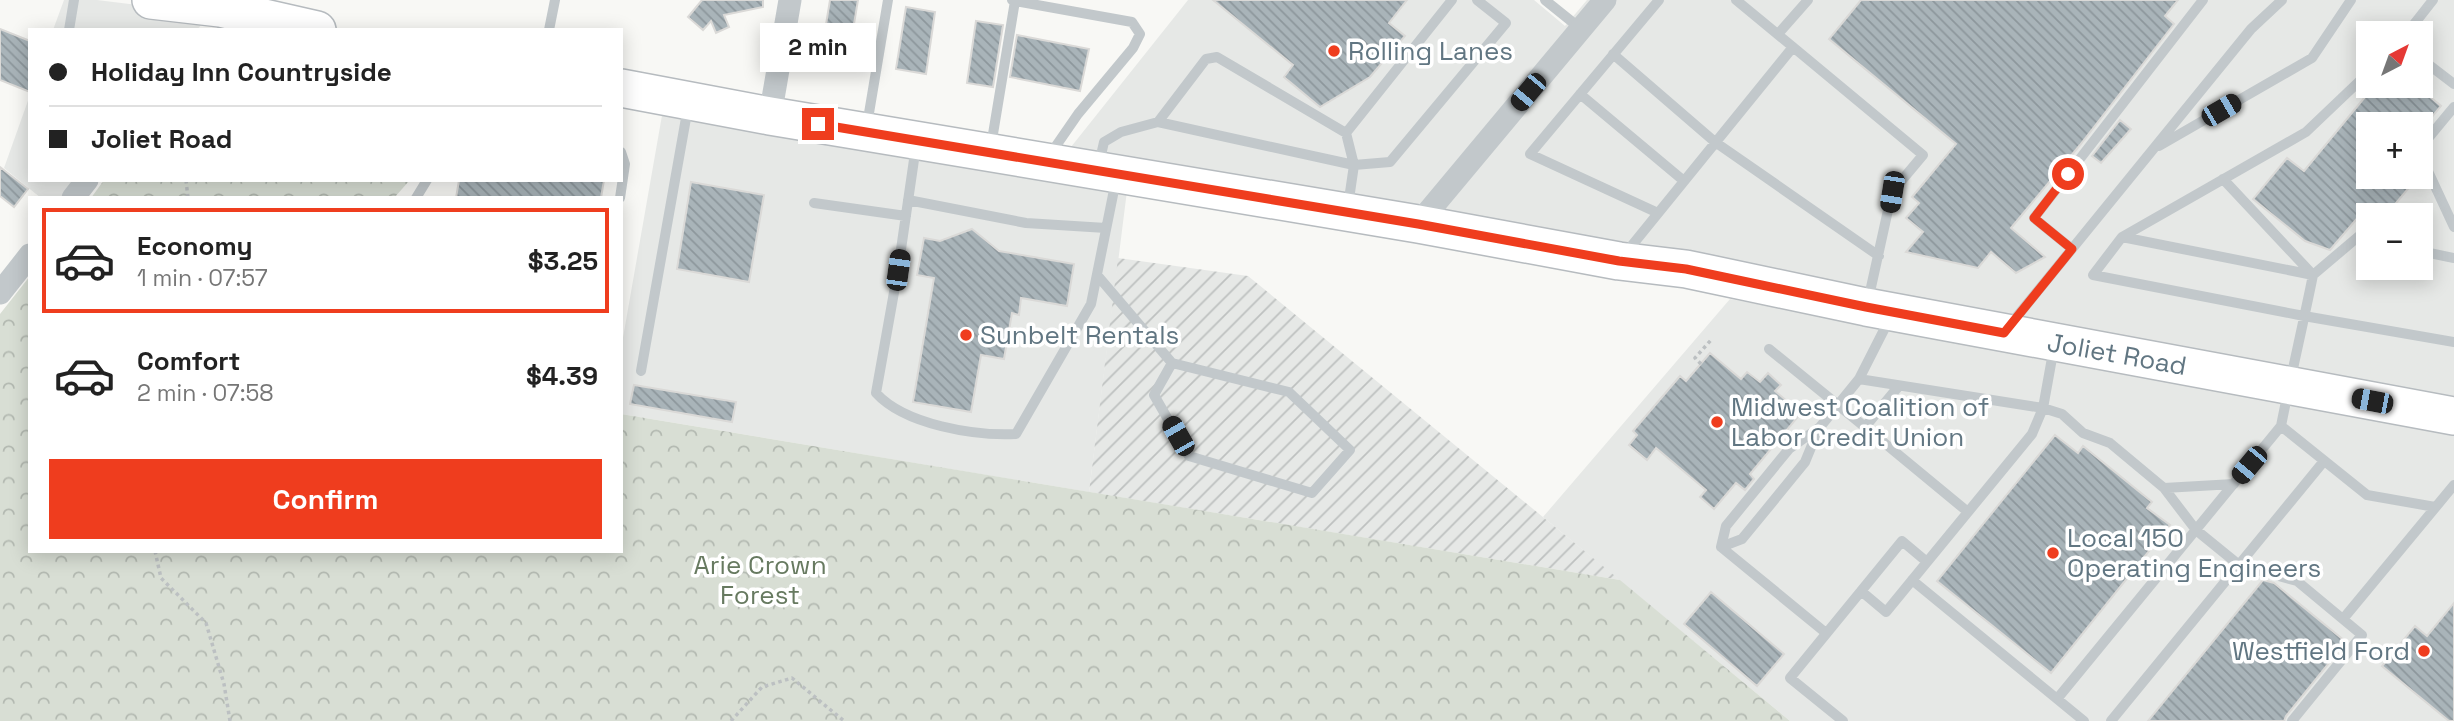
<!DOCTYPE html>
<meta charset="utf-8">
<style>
:root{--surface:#fff;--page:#f6f6f6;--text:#222;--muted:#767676;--line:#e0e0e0;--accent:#ef3d1e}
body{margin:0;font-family:"Space Grotesk",sans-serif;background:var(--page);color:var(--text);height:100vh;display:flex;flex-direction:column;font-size:26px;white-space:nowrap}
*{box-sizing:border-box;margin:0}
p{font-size:23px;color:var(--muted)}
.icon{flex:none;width:38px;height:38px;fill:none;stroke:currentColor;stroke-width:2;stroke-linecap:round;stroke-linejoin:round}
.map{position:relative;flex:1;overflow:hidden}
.drawer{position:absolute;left:28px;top:196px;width:595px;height:357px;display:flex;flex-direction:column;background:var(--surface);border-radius:0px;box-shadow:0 4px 18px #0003}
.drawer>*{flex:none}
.top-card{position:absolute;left:28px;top:28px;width:595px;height:154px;border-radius:0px;box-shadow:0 4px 18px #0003;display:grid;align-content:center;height:154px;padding:0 21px;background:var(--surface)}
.needle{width:46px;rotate:41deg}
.fabs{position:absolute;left:2356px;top:21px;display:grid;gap:14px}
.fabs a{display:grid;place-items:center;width:77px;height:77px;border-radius:0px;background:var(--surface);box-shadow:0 4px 18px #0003;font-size:35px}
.end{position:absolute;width:32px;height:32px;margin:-16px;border:9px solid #ef3d1e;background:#fff;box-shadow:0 0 0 4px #fff}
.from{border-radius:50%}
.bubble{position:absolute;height:49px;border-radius:0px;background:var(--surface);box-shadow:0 4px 18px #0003;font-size:23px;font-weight:800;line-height:49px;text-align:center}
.car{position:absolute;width:21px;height:42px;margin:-21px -10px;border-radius:9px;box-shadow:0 0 5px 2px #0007;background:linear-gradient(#222 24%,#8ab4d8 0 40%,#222 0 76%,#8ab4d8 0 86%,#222 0)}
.top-card b{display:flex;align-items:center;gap:24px;height:66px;font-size:26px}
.top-card b+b{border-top:2px solid var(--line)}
.top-card i{width:18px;height:18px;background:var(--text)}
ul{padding:12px 0 0;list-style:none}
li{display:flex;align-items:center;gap:21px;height:105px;margin:0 14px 10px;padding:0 7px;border:4px solid transparent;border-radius:0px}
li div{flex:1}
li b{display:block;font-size:26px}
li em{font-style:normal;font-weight:800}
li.active{border-color:var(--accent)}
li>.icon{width:63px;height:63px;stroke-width:1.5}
.cta{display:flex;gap:14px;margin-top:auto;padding:14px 21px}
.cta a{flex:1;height:80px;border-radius:0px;background:var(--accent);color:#fff;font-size:28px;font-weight:800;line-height:80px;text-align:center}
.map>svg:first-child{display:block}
.built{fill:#e6e8e6;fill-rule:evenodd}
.industrial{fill:url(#industrial-furrows)}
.park{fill:url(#park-crowns)}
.building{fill:url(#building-back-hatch);stroke:#dad9d7;stroke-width:2}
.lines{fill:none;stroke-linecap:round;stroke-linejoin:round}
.primary-casing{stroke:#b6bbbf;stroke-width:40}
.path{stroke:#bcc0c2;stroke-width:3.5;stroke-dasharray:3.5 3.5;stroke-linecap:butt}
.lane{stroke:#c2c8cb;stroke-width:10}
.street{stroke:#c2c8cb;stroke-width:23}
.primary{stroke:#fff;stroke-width:37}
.route{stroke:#ef3d1e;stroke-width:9}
.poi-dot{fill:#ef3d1e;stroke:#fff;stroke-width:2.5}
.labels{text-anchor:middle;stroke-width:7;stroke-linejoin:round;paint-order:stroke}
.poi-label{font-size:26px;fill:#617682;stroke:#fff;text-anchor:start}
.street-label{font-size:26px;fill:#617682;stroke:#fff}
.park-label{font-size:26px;fill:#677a60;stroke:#fff}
</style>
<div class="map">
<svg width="2454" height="721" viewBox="0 0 2454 721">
<defs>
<pattern id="industrial-furrows" width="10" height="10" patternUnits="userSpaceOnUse" patternTransform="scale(1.75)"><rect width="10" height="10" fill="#e6e8e6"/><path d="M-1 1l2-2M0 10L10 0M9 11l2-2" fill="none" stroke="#bec1c0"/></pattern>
<pattern id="park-crowns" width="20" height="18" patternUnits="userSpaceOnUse" patternTransform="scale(1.75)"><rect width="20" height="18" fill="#d8ded4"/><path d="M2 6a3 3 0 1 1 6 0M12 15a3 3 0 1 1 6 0" fill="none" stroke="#b3b9b1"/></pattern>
<pattern id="building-back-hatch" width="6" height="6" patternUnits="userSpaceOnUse" patternTransform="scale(1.75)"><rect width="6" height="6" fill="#a9b4b9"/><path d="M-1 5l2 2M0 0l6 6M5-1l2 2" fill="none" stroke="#8d979c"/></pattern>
</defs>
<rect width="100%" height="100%" fill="#f8f8f5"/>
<path class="built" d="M64,0H97L210,14L197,30H53Z
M1188,0H1534L1565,26L1587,0H2454V411L1063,157ZM2368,33H2420V86H2368ZM2368,124H2420V177H2368ZM2368,215H2420V268H2368Z
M30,95V180H78L65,198H41L4,168Z
M664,104L1128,183L1089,492L621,414V349Z
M1730,299L2454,434V721H1790L1543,517Z"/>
<path class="industrial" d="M1118,258L1248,276L1620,580L1089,492Z"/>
<path class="park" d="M104,180H410L394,198H91Z
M30,276V551H621V414L1620,580L1790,721H0V314Z"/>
<path class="building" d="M702,0H763V7L724,15L729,27L716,33L711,21L703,30L688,17Z
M830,0H858L848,60L821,55Z
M1213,0H1407L1389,23L1405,36L1370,77L1320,107L1284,77L1293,65Z
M1861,0H2178L2165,16L2174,24L2080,145L2011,228L2045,257L2016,273L1991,252L1978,268L1906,252L1923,232L1906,218L1919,203L1912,197L1956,144L1829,39Z
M906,7L935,12L926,74L896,69Z
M976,21L1003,25L993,87L967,83Z
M0,29L30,41V92L0,80Z
M1017,35L1089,49L1080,91L1010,77Z
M2374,86H2417L2441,106L2426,124H2368V177H2418L2386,215H2360L2330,250L2305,241L2253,199L2287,158L2304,171Z
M2120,120L2131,129L2101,163L2092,156Z
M0,167L28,189L14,207L0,196Z
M459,180H604L601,198H456Z
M691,182L764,195L749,282L677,269Z
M972,229L999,251L1074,264L1067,306L1021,298L1019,315L1012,313L1004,359L981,355L971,412L913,402L934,278L917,275L924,238L940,241Z
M1710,353L1741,379L1747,372L1760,382L1768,373L1781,385L1775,391L1801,413L1750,474L1754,479L1745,490L1736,483L1714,509L1700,497L1706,490L1656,448L1647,460L1629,445L1637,435L1633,431L1680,376L1686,381Z
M634,385L736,402L732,422L630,404Z
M2055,435L2078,453L2083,446L2152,502L2147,508L2170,525L2051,673L1937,581Z
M2263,580L2274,583L2346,642L2286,716L2284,721H2148Z
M1711,592L1784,654L1757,686L1684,624Z
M2454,603V721H2449L2382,666L2415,626L2427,636Z"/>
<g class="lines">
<defs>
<path id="primary" d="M151,0L220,8L317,30
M621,88L770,116L1418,224L1619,261L1686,269L1866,307L2454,416"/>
</defs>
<use href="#primary" class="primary-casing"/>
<path class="path" d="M186,180L188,198
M1701,364L1695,358L1711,340
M155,551L161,578L206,623L224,684L230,721
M731,721L762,687L792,678L844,721"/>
<path class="lane" d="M1545,0L1581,29
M1015,1L1132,22L1140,34L1133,48L1078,114L1049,156
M69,30L74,0
M549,30L555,0
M2407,33L2433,0
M1778,34L1808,0
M1793,47L1923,155L1892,192L1868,301
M1613,54L1715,142L1879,256
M2420,58L2454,84
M1580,94L1684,181
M1158,122L1206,59L1217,57L1346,133L1452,0
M867,125L888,0
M916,146L898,270L876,393C905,425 975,436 1016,434L1091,304L1116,180
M991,146L1015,1L1012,0
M2159,146L2312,58L2351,0
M2420,148L2454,107
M2420,154L2454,227
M1099,164L1104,142L1121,132L1158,122L1354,165L1346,133
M2223,179L2313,275L2359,236L2368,238
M416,198L427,180
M620,198L625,164L621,152
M908,200L1026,223L1106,228
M814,203L906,216
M1348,206L1354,165L1390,162L1506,23L1477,0
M1658,213L1530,154L1659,0
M2122,237L2306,132L2368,73
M2072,249L2034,218L2203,0
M2420,251L2454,258
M1625,254L1793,47L1736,0
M1097,275L1172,363L1289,392L1350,450L1312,493L1189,456L1154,395L1172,363
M2010,325L2251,29L2282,0
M1769,349L1865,427
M641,371L688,107
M1859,379L2043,408L2062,414L2083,433L2110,443L2164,488L2196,530L2239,565L2297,581L2362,635L2292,721
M1898,387L1865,427L1968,512
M2281,426L2367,495L2435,507
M2164,488L2234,484
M1721,547L1726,526L1789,449L1820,427L1859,379L1890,318
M1721,547L1742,539L1770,505L1805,462L1819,428
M1721,547L1826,633
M1912,580L2084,721
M1861,591L1886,612L1927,562
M2343,619L2454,485
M2057,699L2281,426C2291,375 2303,325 2313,275L2122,237L2093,275L2304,316L2454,342
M1843,721L1790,678L1902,541L1927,562L2032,434L2043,408L2054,347
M2111,721L2324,461"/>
<path class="street" d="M770,116L790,0
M73,198L87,180
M1418,224L1605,0
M0,293L30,255"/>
<use href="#primary" class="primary"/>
</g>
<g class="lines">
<path class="route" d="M818,124L1418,224L1619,261L1686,269L1866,307L2004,333L2072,249L2034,218L2068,174"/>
</g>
<g class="poi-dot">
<circle cx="1334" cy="51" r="7"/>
<circle cx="966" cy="335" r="7"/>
<circle cx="1717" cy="422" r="7"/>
<circle cx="2053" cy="553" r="7"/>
<circle cx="2424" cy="651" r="7"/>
</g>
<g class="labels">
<g class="poi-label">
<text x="1348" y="60">Rolling Lanes</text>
<text x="980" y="344">Sunbelt Rentals</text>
<text x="1731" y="416">Midwest Coalition of<tspan x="1731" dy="30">Labor Credit Union</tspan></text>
<text x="2067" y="547">Local 150<tspan x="2067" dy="30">Operating Engineers</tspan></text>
<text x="2410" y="660" text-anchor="end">Westfield Ford</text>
</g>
<g class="street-label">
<text transform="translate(2117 354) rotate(10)" y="9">Joliet Road</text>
</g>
<g class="park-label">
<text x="760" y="574">Arie Crown<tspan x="760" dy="30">Forest</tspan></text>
</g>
</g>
</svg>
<div class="fabs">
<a><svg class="needle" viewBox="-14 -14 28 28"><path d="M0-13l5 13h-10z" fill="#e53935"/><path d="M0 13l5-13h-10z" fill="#767676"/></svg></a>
<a>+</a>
<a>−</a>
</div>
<i class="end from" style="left:2068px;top:174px"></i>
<i class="end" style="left:818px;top:124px"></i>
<div class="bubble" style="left:760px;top:23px;width:116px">2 min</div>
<i class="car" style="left:1528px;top:92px;rotate:220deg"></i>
<i class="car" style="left:2221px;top:110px;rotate:60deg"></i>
<i class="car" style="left:1892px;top:192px;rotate:189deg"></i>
<i class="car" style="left:898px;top:270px;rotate:8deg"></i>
<i class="car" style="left:2372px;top:401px;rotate:281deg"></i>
<i class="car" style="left:1178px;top:436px;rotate:330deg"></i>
<i class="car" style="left:2249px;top:465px;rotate:220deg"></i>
<div class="top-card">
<b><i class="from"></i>Holiday Inn Countryside</b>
<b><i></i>Joliet Road</b>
</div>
<section class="drawer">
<ul>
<li class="active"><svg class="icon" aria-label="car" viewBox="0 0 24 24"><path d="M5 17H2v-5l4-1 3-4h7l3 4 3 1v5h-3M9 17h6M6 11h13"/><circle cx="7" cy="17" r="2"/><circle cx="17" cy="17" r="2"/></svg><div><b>Economy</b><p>1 min · 07:57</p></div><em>$3.25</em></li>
<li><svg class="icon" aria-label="car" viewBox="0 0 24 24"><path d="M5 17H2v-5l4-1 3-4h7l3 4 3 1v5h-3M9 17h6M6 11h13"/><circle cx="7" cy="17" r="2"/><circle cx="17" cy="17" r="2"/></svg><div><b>Comfort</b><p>2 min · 07:58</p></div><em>$4.39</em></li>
</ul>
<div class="cta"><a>Confirm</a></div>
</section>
</div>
